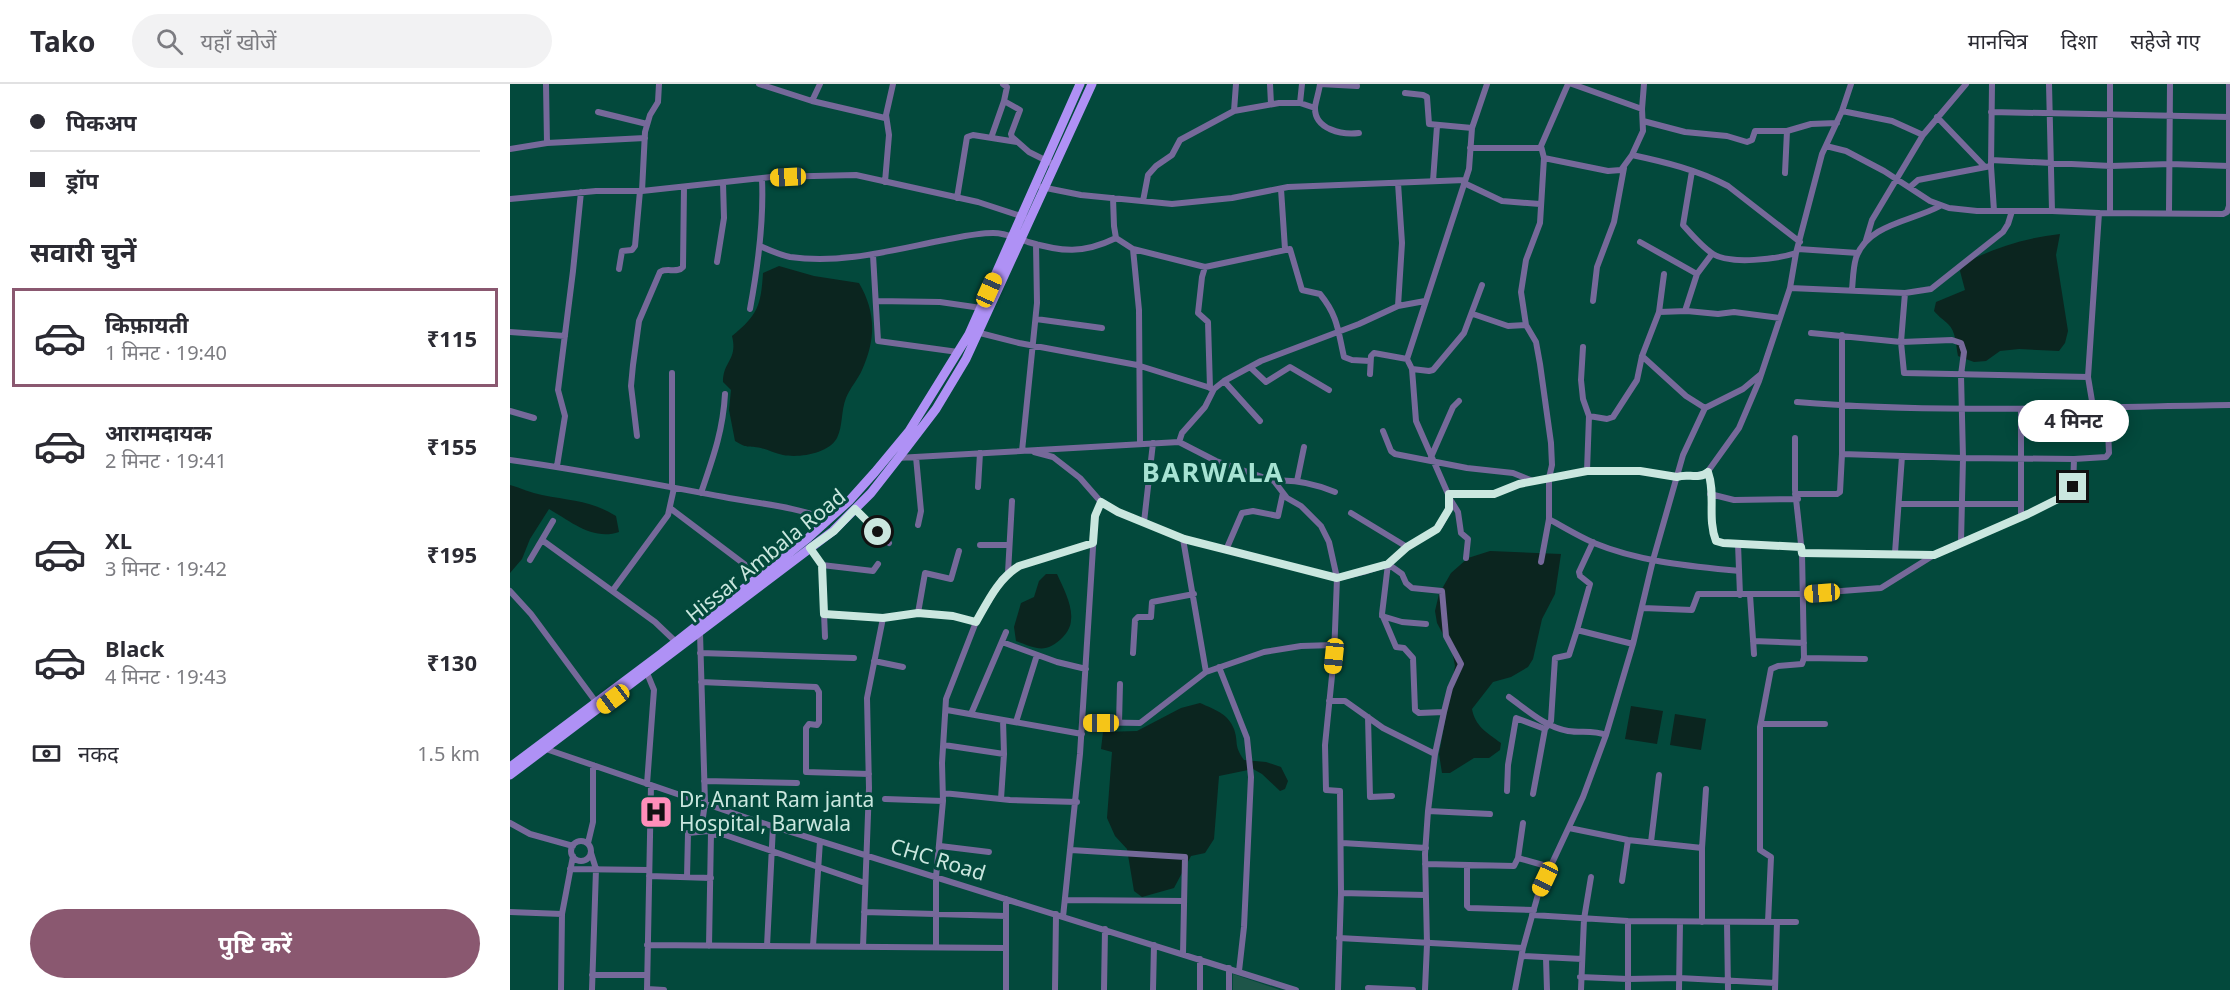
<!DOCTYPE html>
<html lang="hi">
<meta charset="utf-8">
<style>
:root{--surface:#fff;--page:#f2f2f3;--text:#2b2b33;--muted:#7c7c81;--line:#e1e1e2;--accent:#8a5870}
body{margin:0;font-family:"Noto Sans","Noto Sans Devanagari",sans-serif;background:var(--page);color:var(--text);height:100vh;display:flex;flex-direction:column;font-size:22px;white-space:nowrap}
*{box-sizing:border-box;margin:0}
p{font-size:20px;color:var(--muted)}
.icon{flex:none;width:33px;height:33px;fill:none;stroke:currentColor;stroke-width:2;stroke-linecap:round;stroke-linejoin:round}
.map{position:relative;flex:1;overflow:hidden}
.panel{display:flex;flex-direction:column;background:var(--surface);width:510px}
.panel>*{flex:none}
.banner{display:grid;align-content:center;height:132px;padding:0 30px;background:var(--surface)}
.end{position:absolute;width:27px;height:27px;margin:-14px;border:8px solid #cae7df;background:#111;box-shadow:0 0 0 3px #111}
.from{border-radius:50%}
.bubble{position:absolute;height:42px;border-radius:21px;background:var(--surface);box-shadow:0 3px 15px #0003;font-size:20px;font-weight:700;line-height:42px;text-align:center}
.car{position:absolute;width:18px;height:36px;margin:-18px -9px;border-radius:8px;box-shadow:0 0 4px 2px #0007;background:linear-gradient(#f5c518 24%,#345 0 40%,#f5c518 0 76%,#345 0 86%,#f5c518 0)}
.banner b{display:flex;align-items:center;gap:21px;height:57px;font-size:22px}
.banner b+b{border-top:2px solid var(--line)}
.banner i{width:15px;height:15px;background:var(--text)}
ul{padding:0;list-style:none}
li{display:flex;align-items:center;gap:18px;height:99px;margin:0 12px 9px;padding:0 18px;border:3px solid transparent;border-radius:0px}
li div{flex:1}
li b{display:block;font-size:22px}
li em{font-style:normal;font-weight:700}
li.selected{border-color:var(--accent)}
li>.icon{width:54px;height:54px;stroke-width:1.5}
h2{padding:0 30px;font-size:27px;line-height:72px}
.pay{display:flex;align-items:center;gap:15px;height:66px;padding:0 30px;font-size:22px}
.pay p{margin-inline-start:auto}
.button{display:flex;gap:12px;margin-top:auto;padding:12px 30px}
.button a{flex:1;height:69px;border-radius:36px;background:var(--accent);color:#fff;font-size:24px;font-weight:700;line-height:69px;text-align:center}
header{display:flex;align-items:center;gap:36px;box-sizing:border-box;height:84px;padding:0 30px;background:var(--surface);border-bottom:2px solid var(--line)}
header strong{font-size:28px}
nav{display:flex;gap:33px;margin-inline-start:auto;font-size:21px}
.search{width:420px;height:54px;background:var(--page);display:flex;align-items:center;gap:15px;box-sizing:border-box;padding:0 21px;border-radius:33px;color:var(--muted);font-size:22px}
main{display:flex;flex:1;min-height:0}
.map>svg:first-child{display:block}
.built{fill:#1e5549}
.water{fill:#0b251f}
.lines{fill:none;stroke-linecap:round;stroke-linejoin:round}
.street{stroke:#76699a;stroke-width:6}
.primary{stroke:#af91f5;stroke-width:9}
.route{stroke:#cae7df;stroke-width:8}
.labels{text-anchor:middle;stroke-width:6;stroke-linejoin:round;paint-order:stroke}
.street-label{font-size:21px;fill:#cae7df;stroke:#03493c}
.poi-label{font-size:21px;fill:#cae7df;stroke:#03493c;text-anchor:start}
.district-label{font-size:27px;font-weight:bold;letter-spacing:1.5px;fill:#a6e3d3;stroke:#03493c}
</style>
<header>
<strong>Tako</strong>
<div class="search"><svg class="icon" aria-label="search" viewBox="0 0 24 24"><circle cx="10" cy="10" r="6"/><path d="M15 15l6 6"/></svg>यहाँ खोजें</div>
<nav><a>मानचित्र</a><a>दिशा</a><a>सहेजे गए</a></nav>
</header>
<main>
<section class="panel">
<div class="banner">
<b><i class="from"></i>पिकअप</b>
<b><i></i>ड्रॉप</b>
</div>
<h2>सवारी चुनें</h2>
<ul>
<li class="selected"><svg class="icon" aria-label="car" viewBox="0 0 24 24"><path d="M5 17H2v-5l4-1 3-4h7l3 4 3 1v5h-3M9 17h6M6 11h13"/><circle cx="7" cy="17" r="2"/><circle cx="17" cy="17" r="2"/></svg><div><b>किफ़ायती</b><p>1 मिनट · 19:40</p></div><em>₹115</em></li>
<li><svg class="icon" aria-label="car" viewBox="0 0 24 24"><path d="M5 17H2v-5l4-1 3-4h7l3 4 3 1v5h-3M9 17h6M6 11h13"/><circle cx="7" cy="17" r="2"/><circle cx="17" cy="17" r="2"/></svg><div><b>आरामदायक</b><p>2 मिनट · 19:41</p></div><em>₹155</em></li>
<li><svg class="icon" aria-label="car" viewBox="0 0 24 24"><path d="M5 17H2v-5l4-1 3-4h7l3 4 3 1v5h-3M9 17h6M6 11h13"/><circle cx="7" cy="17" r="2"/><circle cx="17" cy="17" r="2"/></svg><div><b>XL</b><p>3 मिनट · 19:42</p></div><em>₹195</em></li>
<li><svg class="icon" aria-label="car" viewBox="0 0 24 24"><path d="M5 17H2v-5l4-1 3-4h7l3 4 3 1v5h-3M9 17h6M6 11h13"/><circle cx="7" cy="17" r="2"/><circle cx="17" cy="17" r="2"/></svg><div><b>Black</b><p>4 मिनट · 19:43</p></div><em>₹130</em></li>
</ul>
<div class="pay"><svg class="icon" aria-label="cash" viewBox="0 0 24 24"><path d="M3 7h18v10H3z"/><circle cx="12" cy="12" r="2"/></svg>नकद<p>1.5 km</p></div>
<div class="button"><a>पुष्टि करें</a></div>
</section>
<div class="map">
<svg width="1720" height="906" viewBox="0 0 1720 906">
<rect width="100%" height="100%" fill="#03493c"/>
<path class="built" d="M723,890L770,906H723Z"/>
<path class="water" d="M1550,150L1546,171L1558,247L1555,259L1549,267L1509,265L1490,267L1476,277L1464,278L1448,272C1446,262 1446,247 1438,240C1433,235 1429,233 1424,227L1426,218L1455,206L1450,187L1453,180C1483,164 1515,154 1550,150Z
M269,182L304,192L349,199C366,228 366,255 352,286C348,295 340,304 336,314C331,326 333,342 327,354C318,370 289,374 273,371C265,369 258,366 251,364C237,361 240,366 225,357L219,326L221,306L213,298C213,277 228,276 222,252C248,231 251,221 253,189Z
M0,401C11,404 21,409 32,411C61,417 80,416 106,432L109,448C83,457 60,437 39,425L20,455L12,475L0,489Z
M980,467L1051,470L1045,510L1032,535L1023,575L1018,583L1001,593L983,598L962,625C965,642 977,649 991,659L990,666L979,674H964L940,689H932L929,670L945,582L942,567L927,539L925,527L929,510L941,489L958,474Z
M536,490H547C553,503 563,522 561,536C561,542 557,549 553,553C536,570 527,565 506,557L504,543L511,519L524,513L529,497Z
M690,619C703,625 718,629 724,645C729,660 723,660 734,676L756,678L771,683L778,697L775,705L770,707L752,690L743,685L709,692L704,755L695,769L681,772L664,804L632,813L624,807L617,765L605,752L597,734L602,668L591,665L593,648L627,647L671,624Z
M1121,622L1153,627L1147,660L1115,655Z
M1165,630L1196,635L1191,666L1160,661Z"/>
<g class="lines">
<path class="street" d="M36,0L37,59
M249,0L302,17L375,34
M493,0L497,3L494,17L510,26L501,50L502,53L519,68L545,81
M760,0L761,20
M810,0C809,8 806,16 805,23C804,46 833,51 849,49
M810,0L847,2
M1062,0L1132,25
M1482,0L1481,82L1484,127
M1539,0L1542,127
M1600,0V129
M895,9L913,11L917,13L919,40L962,44
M302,17L310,0
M790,19L792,0
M724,27L726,0
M1332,27L1382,37L1413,51
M88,28L137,40
M1481,28L1719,33
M1427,33L1475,83
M1133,37L1175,48L1217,52L1237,58L1242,56L1245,47H1277L1301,40L1327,39
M481,54L494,17
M1316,62L1336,67L1374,87L1420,117L1439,124L1467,127H1542L1589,129L1713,130L1717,128L1719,122V0
M960,64H1031
M0,65L37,59L135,54
M1122,71C1155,78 1188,86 1218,102L1290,158
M1034,74L1098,87L1111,86L1122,71L1133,47L1132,25L1134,0
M1481,76L1601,82L1660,80L1719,82
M1182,87L1173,141C1181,150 1192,163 1203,170C1221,181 1267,175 1286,169
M1275,89L1277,47
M923,97L927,42
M375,98L379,51L376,31L383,0
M954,99L992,117L1030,120
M531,103L571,111L662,120L722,114L778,103L955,96
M1400,103L1408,96L1481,82
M771,105L775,165
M132,107L135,48L140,31L148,18L149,0
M447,114L457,53L463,51L507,58
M603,114L604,142L606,154L623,165L629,226L630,360
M0,115L86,107H132L261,93L346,91L468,118L514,133
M633,117L638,91L646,82L662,71L670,56L724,27L769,19H790L805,24
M1659,128L1660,0
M1356,156L1362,136L1413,51L1456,0
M1130,158L1187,190
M250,162C259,166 270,171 280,173C331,180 379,167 429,157C446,154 465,149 483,149C496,149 507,154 518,158C552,168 573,170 606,154
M623,165L695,183L780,165L792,206L810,210C828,232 828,247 834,273L842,276L860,277
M1288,165L1348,169
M363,171L368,257L448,268
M207,178L214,134L213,99
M695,183L692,193L688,229L698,238L700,304
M109,185L112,167L122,166L125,162L130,107
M1280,204L1395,209L1421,205L1493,148L1498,140L1502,127
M1342,206C1343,195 1343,184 1346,174C1357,140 1403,137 1430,122
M1395,209L1391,258L1394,289L1578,293L1583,323
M366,217L430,218L471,224
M1083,217L1087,183L1104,138L1114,84
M888,222L892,159L888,99
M240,225C248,182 254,139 252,95
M1175,227L1187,190L1202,170
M1149,228L1177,227L1208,230L1224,228L1270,234
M963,230L998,242L1016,241
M526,235L592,244
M0,248L55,252
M466,248L509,259L627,281L704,305
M1301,249L1391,258L1442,256L1451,259L1454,268L1451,291L1453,374L1451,458
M1073,263L1071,296L1073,315L1079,332L1077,387
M1132,272L1176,312L1195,324
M740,283L756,298L780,283L819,306
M902,285L919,287L923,286L954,249L972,201
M860,290L861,272L864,269L897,275
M1578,293L1589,129
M714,297L750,337
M1287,318C1431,330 1576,323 1720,321
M0,327L24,334
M1079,332L1097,335L1103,333L1127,296L1132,272L1149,228L1154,190
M873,347L881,367L885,370L957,384L1003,389L1023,397
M127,352L121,302L123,281L129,237L150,188C157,183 167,190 173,183L174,103
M669,358L672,349L695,323L704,305L714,297L751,277L849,240L888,222L915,217
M512,367L527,219L526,160
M524,368L543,373L570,394L591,418L608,428L673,455L827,494L857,487L878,480L897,463L923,447L930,442L939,425L938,410L906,337L902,285L897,275L959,85L962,44L977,0
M1332,370L1453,374L1564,375L1596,373L1599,369L1597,323
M406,373L411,427L408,441
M921,373L943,323L949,317
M387,374L669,358L706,377L764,397L777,414L791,422L811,442L819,458L827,494L824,572L815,661L816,706L830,707L831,809L828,906
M0,376C72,386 143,400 214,413C244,419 290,423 317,436
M47,382L55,332L48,306L63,187L71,108
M1198,388C1206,409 1197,434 1206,457L1213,459L1291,463
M764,397C785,395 805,400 825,408
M787,397L794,363
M468,403L470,369
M162,404V289
M191,409C203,374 213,347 215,310
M938,410H984L1009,400L1077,387H1130L1167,393L1196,390L1229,344L1249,297L1280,204L1286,169L1312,70L1332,27L1341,0
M1200,410L1224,416L1288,415
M1285,410H1327L1330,408L1332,370V251
M940,415L948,428L951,449L958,455L956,474
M1390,420H1510
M160,424L250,492
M346,425L379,459
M841,429L897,463
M1511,433V325
M1039,435C1053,443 1068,452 1084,459C1130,478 1180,482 1229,487
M634,438L643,359
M673,455L696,588
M32,456L145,538L166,558
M1228,460L1230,511
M470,461H499
M300,464L312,481L315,553
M716,466L732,429L743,427L768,432L773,409
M1292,469L1423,471
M1385,469L1392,372
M20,476L43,437
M1031,478L1039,435V394L1042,381L1041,359L1030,280L1026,258L1016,241L1011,208L1016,176L1030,139L1034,74L1031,62L1058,0
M312,481L363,487L368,480
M498,489L502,417
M103,506L158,431L164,404
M0,507L21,530L86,618
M1240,511L1244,570
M1133,524L1182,526L1188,510H1292L1371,504L1424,471L1518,430L1560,409L1563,405L1564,375
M408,529L415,489L441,495L449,467
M314,530L373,534L408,529L443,532L466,538
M872,532L892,538L916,540
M1067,546L1080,500L1070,492L1069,488L1083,458
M190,549L195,719L191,747
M1243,557L1294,559
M492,558L547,578L576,585
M190,569L344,574
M623,569L625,536L628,533H641L642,518L684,510
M1294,574L1355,575
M364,577L393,583
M709,583L737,654L741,693L734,843L729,887
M137,589L144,606L137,700
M191,598L306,603L309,608V638L307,641L299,640L296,644V688L359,690
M999,613C1017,626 1035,643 1058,647C1071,649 1084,646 1096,651
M819,617H835L873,644L925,670
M437,626L572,650
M461,630L496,548
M858,633L860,713L882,712
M506,638L527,571
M573,638L630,639L696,588L754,568L791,562L824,561
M609,639L610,600
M1251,640H1315
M434,661L494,670
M33,664L246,737L786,906
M194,697L287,699
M997,707L998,681L1006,634L1035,645
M433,709L500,716L567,718
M1023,710L1035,645L1041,637L1045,574L1059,571L1067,546L1123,560
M375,715L433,717
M491,715L494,670L493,636
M918,727L980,730
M0,739L20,750L63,762
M1059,744L1118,756L1192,764
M61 767a10 10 0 1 1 20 0a10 10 0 1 1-20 0Z
M1141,758L1149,691
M78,759L83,738V681
M832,759L916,764
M430,762L479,768
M561,766L675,773L673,870
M81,769L86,785L82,906
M1008,774L1040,783
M915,780L1004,782L1008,774L1013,739
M957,782V822L959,824L1024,826
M60,785L139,786
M139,792L201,794
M177,793L178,749L198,747L205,751H215L355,799
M1112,797L1118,756
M831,809L915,811
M555,816L674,817
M0,828L52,830
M354,828L496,832
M1022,831L1118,837L1286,838
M553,833L570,670L585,432L591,418
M1118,837V906
M1192,838V764L1196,705
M1217,838L1218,906
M1258,838L1261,773L1250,766V643L1261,585L1268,582L1292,580L1294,574L1292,469L1285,406V354
M829,854L1013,864
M137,861L496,864
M199,862L201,748
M257,862L263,742
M303,862L310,757
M353,863L359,704L357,614L373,534
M426,863V793L433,717L432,679L436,615L466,538L492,495L509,482L583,459
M1012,872L1072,875
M1036,874L1037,906
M82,891H137
M1070,893L1118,895L1169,894L1265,899
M858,904L903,906
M137,905L154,906
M51,906L52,830L63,772
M137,906L141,701
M496,906V815
M545,906L546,830
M594,906L595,845
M643,906L644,861
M690,906V875
M719,906V884
M915,906L917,860L915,770L918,727L925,670L934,628L940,604L951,580L936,552L932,507L902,504L896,499L892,490L878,480L872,530L886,563L894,564L903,574L905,626L909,629L934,628
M1005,906L1013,864L1029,807L1073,713L1096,651L1123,560L1143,476L1173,371L1195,324L1233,305L1251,290
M1071,906L1074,835L1081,793
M1169,906L1170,838
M1265,906L1267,838"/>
<path class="primary" d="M0,683L152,569L298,454L339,417L365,388L399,347L459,250L570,0
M0,691L323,447L361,409L397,363L426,325L456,275L582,0"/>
</g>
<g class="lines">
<path class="route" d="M368,448L345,425L324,447L300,464L312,481L314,530L373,534L408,529L443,532L466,538C478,517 488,495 509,482L583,459L585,432L591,418L608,428L674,455L827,494L878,480L897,463L927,445L939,425V410H984L1009,400L1077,387H1130L1167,393C1177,389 1189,396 1198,388C1206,410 1197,434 1206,457L1213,459L1291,463L1292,469L1424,471L1518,430L1560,409L1563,403"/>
</g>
<defs>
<symbol id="hospital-square" viewBox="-11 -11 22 22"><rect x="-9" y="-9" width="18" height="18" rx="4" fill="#ff8eba" stroke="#03493c"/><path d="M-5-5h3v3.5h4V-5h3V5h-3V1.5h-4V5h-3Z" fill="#111"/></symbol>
</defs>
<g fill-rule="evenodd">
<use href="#hospital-square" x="127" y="709" width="38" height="38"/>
</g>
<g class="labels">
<g class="street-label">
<text transform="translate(256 472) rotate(-39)" y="7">Hissar Ambala Road</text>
<text transform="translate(428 776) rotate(17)" y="7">CHC Road</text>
</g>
<g class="poi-label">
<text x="169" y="723">Dr. Anant Ram janta<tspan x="169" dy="24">Hospital, Barwala</tspan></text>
</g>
<g class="district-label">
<text x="703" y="398">BARWALA</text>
</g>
</g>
</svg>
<i class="end from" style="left:368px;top:448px"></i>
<i class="end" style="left:1563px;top:403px"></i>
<div class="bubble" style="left:1508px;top:316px;width:111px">4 मिनट</div>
<i class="car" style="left:278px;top:93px;rotate:267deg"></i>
<i class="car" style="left:479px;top:206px;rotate:24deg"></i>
<i class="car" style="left:1312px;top:509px;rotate:266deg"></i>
<i class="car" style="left:824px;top:572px;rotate:186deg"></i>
<i class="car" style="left:103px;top:615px;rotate:233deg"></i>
<i class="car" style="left:591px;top:639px;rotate:270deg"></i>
<i class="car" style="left:1035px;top:795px;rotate:205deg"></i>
</div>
</main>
